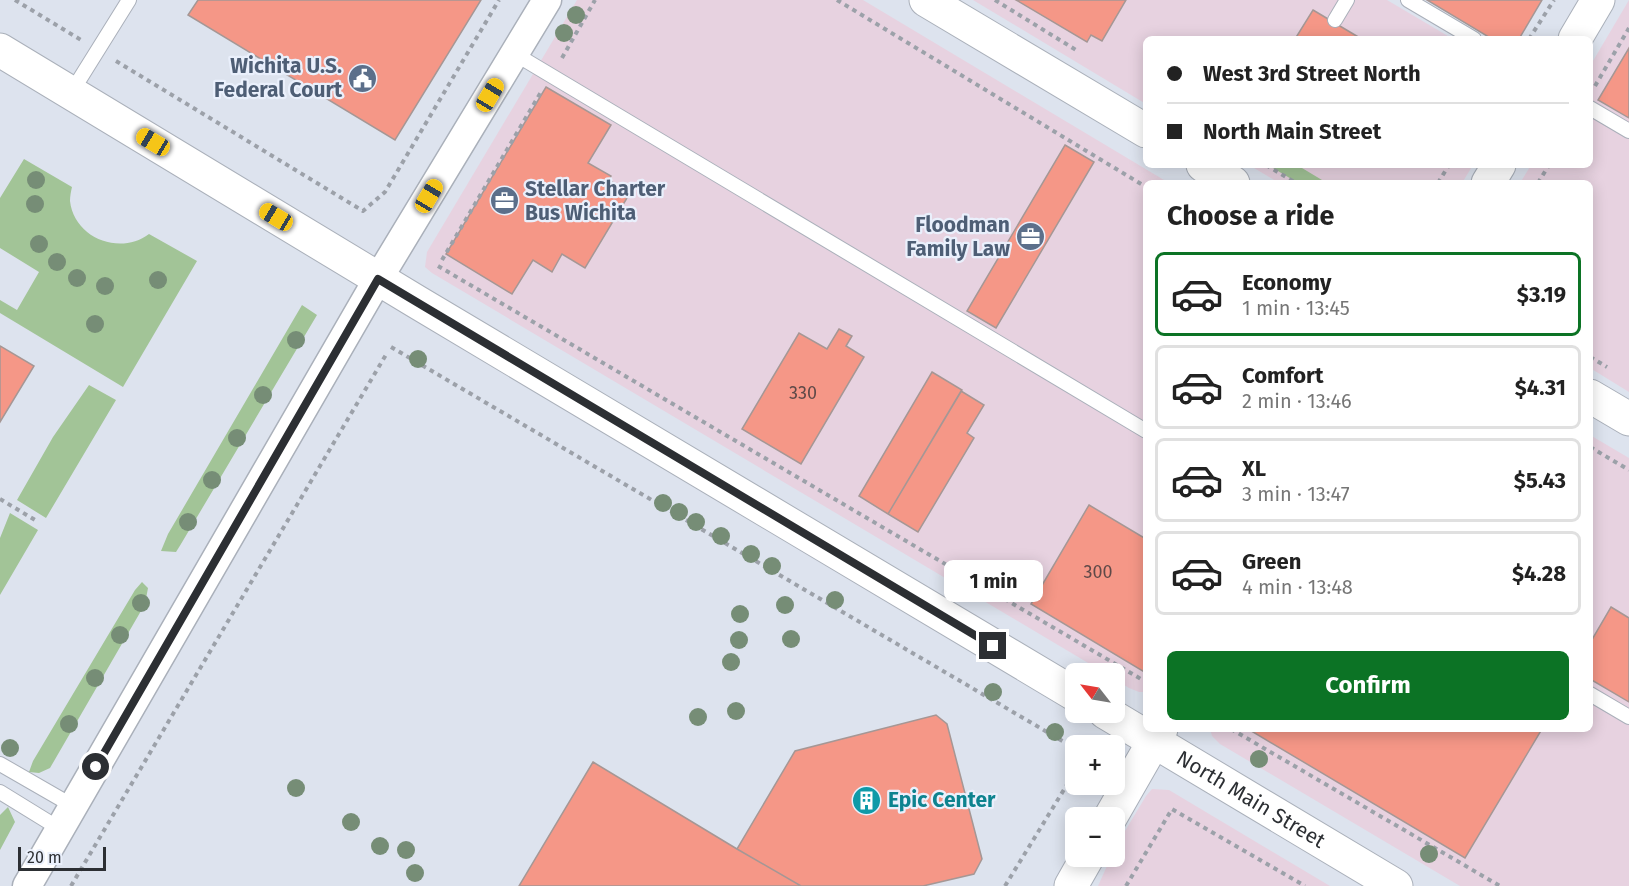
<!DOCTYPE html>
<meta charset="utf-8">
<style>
:root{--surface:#fff;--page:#f2f2f2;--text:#222;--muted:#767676;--line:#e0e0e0;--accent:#0c7325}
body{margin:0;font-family:"Fira Sans",sans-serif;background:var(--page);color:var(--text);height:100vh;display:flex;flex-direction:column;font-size:22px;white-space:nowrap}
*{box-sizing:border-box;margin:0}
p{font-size:20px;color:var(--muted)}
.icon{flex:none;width:33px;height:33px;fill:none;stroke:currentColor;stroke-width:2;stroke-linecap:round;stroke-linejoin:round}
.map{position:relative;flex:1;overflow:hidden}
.panel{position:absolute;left:1143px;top:180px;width:450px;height:552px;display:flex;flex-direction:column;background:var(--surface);border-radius:9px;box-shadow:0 3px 15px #0003}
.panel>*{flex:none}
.hud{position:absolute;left:1143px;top:36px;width:450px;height:132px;border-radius:9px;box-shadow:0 3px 15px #0003;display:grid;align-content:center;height:132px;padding:0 24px;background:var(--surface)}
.needle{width:39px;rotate:301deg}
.controls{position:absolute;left:1065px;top:663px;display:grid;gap:12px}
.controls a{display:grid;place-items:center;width:60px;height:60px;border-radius:9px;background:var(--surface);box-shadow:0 3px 15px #0003;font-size:30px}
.scale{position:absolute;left:18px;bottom:15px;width:88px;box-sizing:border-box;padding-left:6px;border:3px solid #2c2f33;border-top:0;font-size:16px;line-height:21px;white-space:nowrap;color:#2c2f33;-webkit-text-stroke:4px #eaf0fc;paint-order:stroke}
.end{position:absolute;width:27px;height:27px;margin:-14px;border:8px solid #2c2f33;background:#fff;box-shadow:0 0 0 3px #fff}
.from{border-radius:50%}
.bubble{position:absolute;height:42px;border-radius:9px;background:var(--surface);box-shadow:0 3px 15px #0003;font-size:20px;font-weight:700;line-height:42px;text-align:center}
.car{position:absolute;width:18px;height:36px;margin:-18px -9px;border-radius:8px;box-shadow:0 0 4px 2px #0007;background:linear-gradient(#f5c518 24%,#345 0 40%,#f5c518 0 76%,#345 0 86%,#f5c518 0)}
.hud b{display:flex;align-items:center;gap:21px;height:57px;font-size:22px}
.hud b+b{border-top:2px solid var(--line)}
.hud i{width:15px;height:15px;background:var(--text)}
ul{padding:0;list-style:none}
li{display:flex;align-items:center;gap:18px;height:84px;margin:0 12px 9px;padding:0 12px;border:3px solid var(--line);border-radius:9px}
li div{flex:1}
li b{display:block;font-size:22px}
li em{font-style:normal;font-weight:700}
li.selected{border-color:var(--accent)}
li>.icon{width:54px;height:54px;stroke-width:1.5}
h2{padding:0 24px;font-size:27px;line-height:72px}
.cta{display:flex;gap:12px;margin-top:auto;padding:12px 24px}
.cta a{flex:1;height:69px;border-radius:9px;background:var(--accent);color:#fff;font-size:24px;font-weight:700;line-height:69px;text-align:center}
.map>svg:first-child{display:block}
.commercial{fill:#e7d2e0}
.green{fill:#a2c497}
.building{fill:#f59787;stroke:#a59795;stroke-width:1.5}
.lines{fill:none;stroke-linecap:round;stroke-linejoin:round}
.service-casing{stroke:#aab0ba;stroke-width:16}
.minor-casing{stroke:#aab0ba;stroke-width:31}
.tertiary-casing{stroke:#aab0ba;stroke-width:35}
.path{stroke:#9ca1a9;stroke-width:4;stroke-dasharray:4.5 4.5;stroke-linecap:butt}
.service{stroke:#fff;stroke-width:14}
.minor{stroke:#fff;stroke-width:28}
.tertiary{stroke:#fff;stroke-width:33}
.tree{fill:#768d76}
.route{stroke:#2c2f33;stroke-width:8}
.labels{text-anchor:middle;stroke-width:4.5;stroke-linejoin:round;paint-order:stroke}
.number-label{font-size:18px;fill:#5e4948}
.service-label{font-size:21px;font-weight:bold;fill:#4e5e75;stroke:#eaf0fc;text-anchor:end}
.street-label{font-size:21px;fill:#2c2f33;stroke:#eaf0fc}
.culture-label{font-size:21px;font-weight:bold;fill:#0d838f;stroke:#eaf0fc;text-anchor:start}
</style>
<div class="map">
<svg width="1629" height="886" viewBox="0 0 1629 886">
<rect width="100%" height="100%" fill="#dde3ee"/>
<path class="commercial" d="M577,0H863L1169,183H1146V692H1139L1129,688L1115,679L1114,674L1105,673L432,273L425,267L427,252Z
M973,0H1387L1453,39H1146V104Z
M1629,0V392L1590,368V183H1520L1531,165H1590V66Z
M1249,165H1473L1462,183H1279Z
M1590,435L1629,458V886H1460L1220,744L1212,736L1210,729H1590Z
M1152,789L1169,790L1330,886H1098L1111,857L1114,856L1116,846L1146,796Z"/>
<path class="green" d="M24,159L72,187C71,191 70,196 70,201C74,238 120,256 149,234L197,261L123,387L0,313V300L17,310L39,272L0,248V198Z
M1268,165H1297L1327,183H1298Z
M302,305L317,315L181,544L176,552L161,551L168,534Z
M89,385L116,400L46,518L17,500L53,437Z
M10,513L38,530L0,595V538Z
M142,582L148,588L145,604L50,768L39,773L29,772L33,761L135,590Z
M8,807L15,822L0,850V815Z"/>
<path class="building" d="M198,0H481L395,140L188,15Z
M1016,0H1126L1102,41L1091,35L1087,42Z
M1427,0H1542L1519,39H1492Z
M1313,10L1360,38L1359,39H1295Z
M1629,48V118L1598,100Z
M546,87L611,125L588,163L611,176L609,180L630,193L585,268L562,254L552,272L533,260L512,294L446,254Z
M1065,145L1094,162L996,328L967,311Z
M839,329L852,336L846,346L864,357L801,464L742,429L799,333L827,349Z
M0,346L34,366L0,422Z
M932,372L962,390L888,514L859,496Z
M961,391L984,405L967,433L974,438L918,532L888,514Z
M1089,505L1146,539V673L1031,604Z
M1611,607L1629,618V702L1590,679V643Z
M936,715L947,724L982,859L974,874L923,886H801L737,849L795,751Z
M1248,729H1542L1465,858Z
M593,762L737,849L801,886H519Z"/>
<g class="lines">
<defs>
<path id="service" d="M1408,0L1474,39
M1335,20L1347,0
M515,54L1146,431
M71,93L129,0
M1590,108L1629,131
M1590,694L1629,717
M0,764L73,806
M0,792L60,829"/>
<path id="minor" d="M27,886L378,279L547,0"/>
<g id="tertiary">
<path d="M926,0L1146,131"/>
<path d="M1575,39L1598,0"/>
<path d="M0,50L417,302L1076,695"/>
<path d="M1203,165L1233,183"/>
<path d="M1488,183L1499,165"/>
<path d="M1590,396L1629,419"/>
<path id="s1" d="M1105,712L1396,886"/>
<path d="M1110,818L1161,729"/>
<path d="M1071,886L1088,856"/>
</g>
</defs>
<use href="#service" class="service-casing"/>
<use href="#minor" class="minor-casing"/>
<use href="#tertiary" class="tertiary-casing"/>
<path class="path" d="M15,0L81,40
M837,0L1146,187
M995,0L1076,50
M1529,39L1554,0
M562,58L595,0
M116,61L363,211L385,192L499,0
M1595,86L1629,28
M1266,165L1296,183
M1438,183L1449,165
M1538,183L1549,165
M442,260L541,92
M438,266L1146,682
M391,347L1076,749
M1590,357L1607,367
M1590,447L1629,470
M0,499L35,520
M1231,729L1500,886
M71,886L387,353
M1005,886L1076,770
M1126,886L1172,809L1305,886"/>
<use href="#service" class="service"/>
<use href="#minor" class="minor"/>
<use href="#tertiary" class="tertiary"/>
</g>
<g class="tree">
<circle cx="576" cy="15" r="9"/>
<circle cx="564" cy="33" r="9"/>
<circle cx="36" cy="180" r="9"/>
<circle cx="35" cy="204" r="9"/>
<circle cx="39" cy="244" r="9"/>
<circle cx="57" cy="262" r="9"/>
<circle cx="77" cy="278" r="9"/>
<circle cx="158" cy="280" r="9"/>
<circle cx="105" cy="286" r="9"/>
<circle cx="95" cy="324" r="9"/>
<circle cx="296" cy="340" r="9"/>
<circle cx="418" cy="359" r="9"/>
<circle cx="263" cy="395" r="9"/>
<circle cx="237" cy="438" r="9"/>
<circle cx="212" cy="480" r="9"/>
<circle cx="663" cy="503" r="9"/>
<circle cx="679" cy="512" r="9"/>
<circle cx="188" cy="522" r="9"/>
<circle cx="696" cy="522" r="9"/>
<circle cx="721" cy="536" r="9"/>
<circle cx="751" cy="554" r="9"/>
<circle cx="772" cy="566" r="9"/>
<circle cx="835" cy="600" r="9"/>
<circle cx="141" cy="603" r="9"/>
<circle cx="785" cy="605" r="9"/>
<circle cx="740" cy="614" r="9"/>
<circle cx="120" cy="635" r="9"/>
<circle cx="791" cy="639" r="9"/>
<circle cx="739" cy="640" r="9"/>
<circle cx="731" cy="662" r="9"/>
<circle cx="95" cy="678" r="9"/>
<circle cx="993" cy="692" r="9"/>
<circle cx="736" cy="711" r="9"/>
<circle cx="698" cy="717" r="9"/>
<circle cx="69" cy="724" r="9"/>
<circle cx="1055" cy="732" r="9"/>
<circle cx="10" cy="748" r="9"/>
<circle cx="1259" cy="759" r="9"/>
<circle cx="296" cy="788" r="9"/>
<circle cx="351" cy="822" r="9"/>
<circle cx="380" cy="846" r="9"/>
<circle cx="406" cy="850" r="9"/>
<circle cx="1429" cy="854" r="9"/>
<circle cx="415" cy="873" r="9"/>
</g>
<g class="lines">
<path class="route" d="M96,767L378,279L993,646"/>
</g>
<defs>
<symbol id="civic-disc" viewBox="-11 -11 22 22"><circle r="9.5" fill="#5c6f8a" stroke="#eaf0fc"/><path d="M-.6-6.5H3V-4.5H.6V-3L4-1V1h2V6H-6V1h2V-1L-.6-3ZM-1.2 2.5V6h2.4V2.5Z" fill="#fff"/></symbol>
<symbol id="office-disc" viewBox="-11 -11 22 22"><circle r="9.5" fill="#5c6f8a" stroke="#eaf0fc"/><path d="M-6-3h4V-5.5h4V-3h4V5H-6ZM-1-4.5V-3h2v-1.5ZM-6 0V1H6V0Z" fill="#fff"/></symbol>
<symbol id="building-disc" viewBox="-11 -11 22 22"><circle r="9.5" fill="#0f9aa8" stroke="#eaf0fc"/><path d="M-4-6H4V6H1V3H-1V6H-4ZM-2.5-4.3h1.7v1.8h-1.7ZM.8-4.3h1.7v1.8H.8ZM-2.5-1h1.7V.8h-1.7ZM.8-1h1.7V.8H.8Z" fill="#fff"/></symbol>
</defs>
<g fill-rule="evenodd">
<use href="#civic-disc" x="346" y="62" width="33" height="33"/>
<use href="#office-disc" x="488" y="184" width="33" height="33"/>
<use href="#office-disc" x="1014" y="220" width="33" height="33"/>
<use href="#building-disc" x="850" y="784" width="33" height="33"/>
</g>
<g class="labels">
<g class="number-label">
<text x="803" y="399">330</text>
<text x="1098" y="578">300</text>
</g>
<g class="service-label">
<text x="342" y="73">Wichita U.S.<tspan x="342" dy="24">Federal Court</tspan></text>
<text x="525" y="196" text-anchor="start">Stellar Charter<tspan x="525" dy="24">Bus Wichita</tspan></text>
<text x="1010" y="232">Floodman<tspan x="1010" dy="24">Family Law</tspan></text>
</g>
<g class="street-label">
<text dy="7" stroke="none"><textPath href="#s1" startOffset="170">North Main Street</textPath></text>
</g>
<g class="culture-label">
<text x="888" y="807">Epic Center</text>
</g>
</g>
</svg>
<div class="controls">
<a><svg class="needle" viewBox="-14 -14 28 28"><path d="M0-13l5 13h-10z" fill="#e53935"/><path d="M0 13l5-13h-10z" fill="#767676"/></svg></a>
<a>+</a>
<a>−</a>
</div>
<div class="scale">20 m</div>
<i class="end from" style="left:96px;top:767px"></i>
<i class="end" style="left:993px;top:646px"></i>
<div class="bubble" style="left:944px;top:560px;width:99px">1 min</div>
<i class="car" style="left:490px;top:95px;rotate:31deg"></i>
<i class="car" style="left:153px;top:142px;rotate:301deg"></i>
<i class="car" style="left:429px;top:196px;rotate:31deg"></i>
<i class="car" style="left:276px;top:217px;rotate:301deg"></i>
<div class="hud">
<b><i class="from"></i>West 3rd Street North</b>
<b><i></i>North Main Street</b>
</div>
<section class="panel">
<h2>Choose a ride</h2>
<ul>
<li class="selected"><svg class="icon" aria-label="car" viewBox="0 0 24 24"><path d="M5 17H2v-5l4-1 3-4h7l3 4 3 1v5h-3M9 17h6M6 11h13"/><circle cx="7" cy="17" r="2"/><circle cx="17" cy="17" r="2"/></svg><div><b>Economy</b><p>1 min · 13:45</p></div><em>$3.19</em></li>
<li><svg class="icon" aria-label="car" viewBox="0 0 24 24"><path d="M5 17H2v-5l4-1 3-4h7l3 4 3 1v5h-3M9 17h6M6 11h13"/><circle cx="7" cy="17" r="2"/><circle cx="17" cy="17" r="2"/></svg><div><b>Comfort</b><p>2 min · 13:46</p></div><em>$4.31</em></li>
<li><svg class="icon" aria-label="car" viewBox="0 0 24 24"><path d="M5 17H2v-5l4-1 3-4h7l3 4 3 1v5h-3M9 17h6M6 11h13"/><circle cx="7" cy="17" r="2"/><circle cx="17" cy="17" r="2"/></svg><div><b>XL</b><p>3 min · 13:47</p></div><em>$5.43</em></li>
<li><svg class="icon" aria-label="car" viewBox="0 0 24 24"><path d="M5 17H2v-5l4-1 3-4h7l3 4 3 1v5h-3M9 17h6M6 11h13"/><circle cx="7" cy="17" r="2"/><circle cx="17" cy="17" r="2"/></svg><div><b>Green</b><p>4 min · 13:48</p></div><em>$4.28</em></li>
</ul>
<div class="cta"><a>Confirm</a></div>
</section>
</div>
